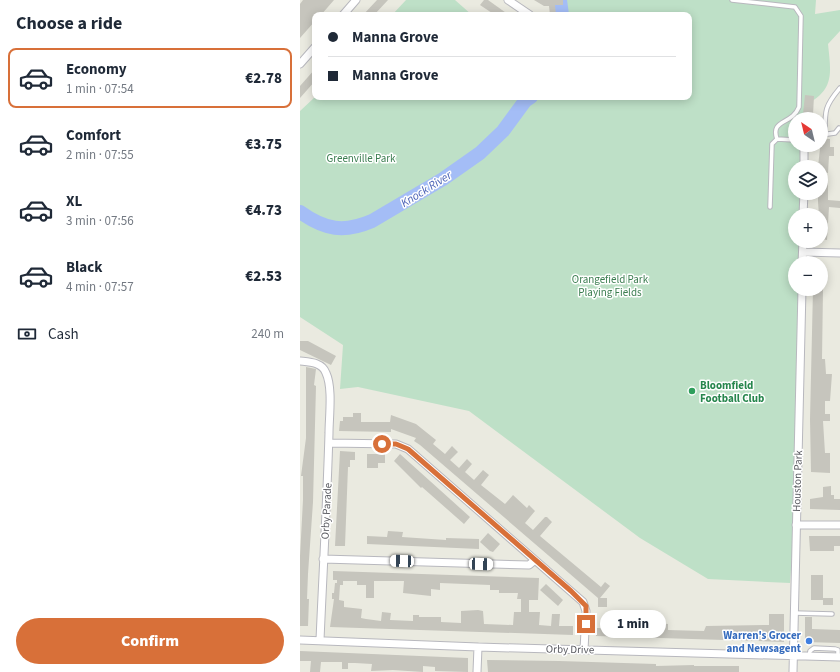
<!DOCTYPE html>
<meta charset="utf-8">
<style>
:root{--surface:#fff;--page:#f2f2f3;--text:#1f2937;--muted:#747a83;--line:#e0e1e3;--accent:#d87039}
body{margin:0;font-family:"Source Sans 3",sans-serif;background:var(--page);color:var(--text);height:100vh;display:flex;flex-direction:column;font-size:15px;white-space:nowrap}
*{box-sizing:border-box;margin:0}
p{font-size:13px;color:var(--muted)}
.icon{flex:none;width:22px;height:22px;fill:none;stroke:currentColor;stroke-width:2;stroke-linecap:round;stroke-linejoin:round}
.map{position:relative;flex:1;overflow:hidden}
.side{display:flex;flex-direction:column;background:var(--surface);width:300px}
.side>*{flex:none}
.banner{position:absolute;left:12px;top:12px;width:380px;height:88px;border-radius:8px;box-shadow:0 2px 10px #0003;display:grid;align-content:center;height:88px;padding:0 16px;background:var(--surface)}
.needle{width:26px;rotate:325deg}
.fabs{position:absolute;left:488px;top:112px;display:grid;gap:8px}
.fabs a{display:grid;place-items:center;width:40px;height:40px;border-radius:50%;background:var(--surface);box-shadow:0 2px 10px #0003;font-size:20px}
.end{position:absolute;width:18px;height:18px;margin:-9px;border:5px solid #d87039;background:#fff;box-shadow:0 0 0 2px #fff}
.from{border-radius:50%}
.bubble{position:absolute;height:28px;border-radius:14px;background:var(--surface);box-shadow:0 2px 10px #0003;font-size:13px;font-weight:800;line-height:28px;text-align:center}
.car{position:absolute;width:12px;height:24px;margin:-12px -6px;border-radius:5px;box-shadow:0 0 3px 1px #0007;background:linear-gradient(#fff 24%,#345 0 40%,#fff 0 76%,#345 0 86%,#fff 0)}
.banner b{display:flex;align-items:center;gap:14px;height:38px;font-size:15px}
.banner b+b{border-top:1px solid var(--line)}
.banner i{width:10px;height:10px;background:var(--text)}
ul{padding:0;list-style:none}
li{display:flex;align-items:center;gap:12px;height:60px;margin:0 8px 6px;padding:0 8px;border:2px solid transparent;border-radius:8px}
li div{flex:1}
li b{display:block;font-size:15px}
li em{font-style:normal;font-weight:800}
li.active{border-color:var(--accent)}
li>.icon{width:36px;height:36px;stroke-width:1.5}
h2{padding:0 16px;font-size:18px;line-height:48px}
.pay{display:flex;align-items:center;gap:10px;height:44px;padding:0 16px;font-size:15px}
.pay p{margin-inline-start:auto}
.cta{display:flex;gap:8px;margin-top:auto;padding:8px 16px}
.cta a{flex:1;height:46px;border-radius:24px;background:var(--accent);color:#fff;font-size:16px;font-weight:800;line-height:46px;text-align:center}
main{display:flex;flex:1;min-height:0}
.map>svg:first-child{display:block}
.green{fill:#bee0c7}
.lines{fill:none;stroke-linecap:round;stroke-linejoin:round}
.river{stroke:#a4bdf6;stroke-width:14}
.building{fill:#c6c5bd;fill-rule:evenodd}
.lane-casing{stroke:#b8b8be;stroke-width:5.5}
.street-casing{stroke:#b8b8be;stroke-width:9}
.lane{stroke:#fff;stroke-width:3.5}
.street{stroke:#fff;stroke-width:7}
.route{stroke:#d87039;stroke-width:5}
.leisure-dot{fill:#2e9e5b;stroke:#fff;stroke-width:1.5}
.shop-dot{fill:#3f7fe0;stroke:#fff;stroke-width:1.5}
.labels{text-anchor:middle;stroke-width:3;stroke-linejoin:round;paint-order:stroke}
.park-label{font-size:11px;fill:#3b7d50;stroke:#fff}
.leisure-label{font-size:11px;font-weight:bold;fill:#27864d;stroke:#fff;text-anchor:start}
.street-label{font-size:11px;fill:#595a60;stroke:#fff}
.shop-label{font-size:11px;font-weight:bold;fill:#366cbe;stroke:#fff;text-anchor:end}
.water-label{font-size:12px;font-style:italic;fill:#4b62b6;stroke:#fff}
</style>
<main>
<section class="side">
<h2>Choose a ride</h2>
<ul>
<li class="active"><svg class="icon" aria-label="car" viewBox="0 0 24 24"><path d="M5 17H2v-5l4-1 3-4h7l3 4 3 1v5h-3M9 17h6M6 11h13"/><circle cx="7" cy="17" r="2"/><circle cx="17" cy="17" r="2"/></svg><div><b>Economy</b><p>1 min · 07:54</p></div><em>€2.78</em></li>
<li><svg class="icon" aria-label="car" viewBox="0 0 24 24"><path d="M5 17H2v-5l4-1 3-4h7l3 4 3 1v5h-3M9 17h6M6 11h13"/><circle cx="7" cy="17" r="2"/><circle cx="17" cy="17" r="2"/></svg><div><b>Comfort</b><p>2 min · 07:55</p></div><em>€3.75</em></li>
<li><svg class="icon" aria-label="car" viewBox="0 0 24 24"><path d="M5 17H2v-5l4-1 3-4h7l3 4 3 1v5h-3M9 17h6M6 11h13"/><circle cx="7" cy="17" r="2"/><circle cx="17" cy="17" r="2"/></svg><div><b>XL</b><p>3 min · 07:56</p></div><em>€4.73</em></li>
<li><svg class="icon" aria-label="car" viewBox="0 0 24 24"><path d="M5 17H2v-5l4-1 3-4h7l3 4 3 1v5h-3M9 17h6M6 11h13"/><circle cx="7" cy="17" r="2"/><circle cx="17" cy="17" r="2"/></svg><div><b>Black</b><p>4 min · 07:57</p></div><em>€2.53</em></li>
</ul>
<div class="pay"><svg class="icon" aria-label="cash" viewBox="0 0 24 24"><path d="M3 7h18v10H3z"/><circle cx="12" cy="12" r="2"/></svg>Cash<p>240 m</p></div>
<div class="cta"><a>Confirm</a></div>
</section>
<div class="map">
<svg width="540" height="672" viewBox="0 0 540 672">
<rect width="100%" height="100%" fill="#eaeae0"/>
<path class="green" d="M106,0H155L172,15H92Z
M255,0H516L515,14L540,10V31L528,44C531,73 535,90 505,105L504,119H495V145H502V167H495V193H501L500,215H495V241H500L499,263H495V289H499L493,541L490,583L408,579L340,538L169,411L58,387L40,389L43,345L0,317V111L15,97H389V15H257Z"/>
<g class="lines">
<path class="river" d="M260,0L262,15
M0,212C25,230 44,233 72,221L143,179L180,153L203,131L225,101L231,97"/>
</g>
<path class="building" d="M3,0H34L21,15H15V21L0,38V4Z
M77,0H88L74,15H63Z
M184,0H188L209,15H195L180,5Z
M234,0H263V5H255L256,15H250L249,6H244Z
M15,69V81L0,98V86Z
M505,95L514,96L513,115L503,114Z
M521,139H530V147H534V156H529L528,173H521V167H518Z
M521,183H528V200L540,201V208L529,207L527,240L521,239V215H519L518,202V193H521Z
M513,289H523L522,359H525L526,374H532L530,401H525V414H530V421H523L525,453H530V473L511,472L510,419Z
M0,341H8L36,356L31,365L0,350Z
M6,367L16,369L14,385L16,386L13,502L8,574L7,599H9L8,626H0V556L3,500V476H1L6,438Z
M53,413H61V422H90L91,415L116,424L136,440L133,444L145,454L152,446L158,452L150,460L159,468L167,459L172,464L165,472L174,480L183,470L189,475L181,485L205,504L213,495L227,508L229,505L235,511L225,523L233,530L245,517H247L252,522L240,536L301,587L305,582L310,586L300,598H307V607H298V598L120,445L114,441L116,438L91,429V432L39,431L40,421H43V417H53Z
M40,451L55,452V460H50V467H48L45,546H35Z
M67,454H85V463H78V468H67Z
M100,454L170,517L164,524L122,487L121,488L94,461Z
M531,486V495H534V499H540V510L510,509V499L523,497V487Z
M88,531L103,532L102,537L146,540V538L179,539V549L67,544V536L87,537Z
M188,533L200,544L193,552L190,551L180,542Z
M509,536H540V546H534V551H510Z
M33,571L239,578L238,600H229V612H240L239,625L251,626L252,614H260L259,626H273V635L30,627L34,599H32V593H34L35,583H37V580H33ZM43,581H57V585H66V598H74V581H104L103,593L131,596V589L140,590V583L190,585V590H199V593H218L217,599H221V612H214L213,625L184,624L183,611L178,610L161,611V623L141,622V617H119V615H113V621L90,620L91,613L82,612L81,621L66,619L61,618L62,609L44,607V601L39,600L40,585H43Z
M511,575H523V600H511Z
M246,584L263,600L258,606L240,590Z
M523,598H533V605H523Z
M469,614H484V642L296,636V628L348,629V618L356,617V623L368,624V630L404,631L406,626L469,625Z
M505,617H512V629L540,630V643L505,642Z
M0,651L168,658V672L135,671V667L123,666V672L93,670L71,671L72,664L55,663H48V669H42V662H21L20,672H10L11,661H0Z
M187,660L259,661L356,664V666L394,665V666H439V672H188Z"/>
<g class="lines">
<defs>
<path id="lane" d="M432,0L495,7L501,16L499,107C492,125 470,119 477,139
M521,135L535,133L539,128
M525,135C525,111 524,107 540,88
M470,207L472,144L477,139L495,140
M494,613L532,614
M509,657L510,651L514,648L535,649L538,650V657"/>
<path id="street" d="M208,0L230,15
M43,15L56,0
M0,64L15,47
M504,167V145
M503,215L504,193
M503,252L540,253
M502,263L503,241
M0,361C9,362 22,362 26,373C33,388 29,417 29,433C27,502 23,571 20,640
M29,443L96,444L108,449L283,602L286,611L284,650
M496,525H540
M23,559L229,565L235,560
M0,640L178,647L540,657
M177,672L178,647
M493,672L502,289"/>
</defs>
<use href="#lane" class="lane-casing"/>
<use href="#street" class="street-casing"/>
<use href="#lane" class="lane"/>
<use href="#street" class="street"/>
</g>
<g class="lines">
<path class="route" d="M82,444H96L108,449L271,591L286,606V624"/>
</g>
<circle class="leisure-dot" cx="392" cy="391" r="4"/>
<circle class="shop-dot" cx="509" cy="641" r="4"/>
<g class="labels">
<g class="park-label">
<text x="61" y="162">Greenville Park</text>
<text x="310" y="283">Orangefield Park<tspan x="310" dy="13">Playing Fields</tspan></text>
</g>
<g class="leisure-label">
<text x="400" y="389">Bloomfield<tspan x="400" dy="13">Football Club</tspan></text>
</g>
<g class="street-label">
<text transform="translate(497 481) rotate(-88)" y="4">Houston Park</text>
<text transform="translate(26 511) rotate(-87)" y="4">Orby Parade</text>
<text transform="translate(270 649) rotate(1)" y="4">Orby Drive</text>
</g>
<g class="shop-label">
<text x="501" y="639">Warren's Grocer<tspan x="501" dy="13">and Newsagent</tspan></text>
</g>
<g class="water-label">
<text transform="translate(126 189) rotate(-32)" y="4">Knock River</text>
</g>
</g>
</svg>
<div class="fabs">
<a><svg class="needle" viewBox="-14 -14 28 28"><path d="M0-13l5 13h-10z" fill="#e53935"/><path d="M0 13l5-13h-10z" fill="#747a83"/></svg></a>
<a><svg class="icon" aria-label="layers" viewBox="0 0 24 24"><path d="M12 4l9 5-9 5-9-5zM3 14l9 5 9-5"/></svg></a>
<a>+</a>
<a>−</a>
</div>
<i class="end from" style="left:82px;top:444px"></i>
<i class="end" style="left:286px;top:624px"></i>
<div class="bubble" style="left:300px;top:610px;width:66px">1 min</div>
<i class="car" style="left:102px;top:561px;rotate:272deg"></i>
<i class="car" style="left:181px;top:564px;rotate:92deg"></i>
<div class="banner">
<b><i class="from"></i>Manna Grove</b>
<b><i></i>Manna Grove</b>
</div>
</div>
</main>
